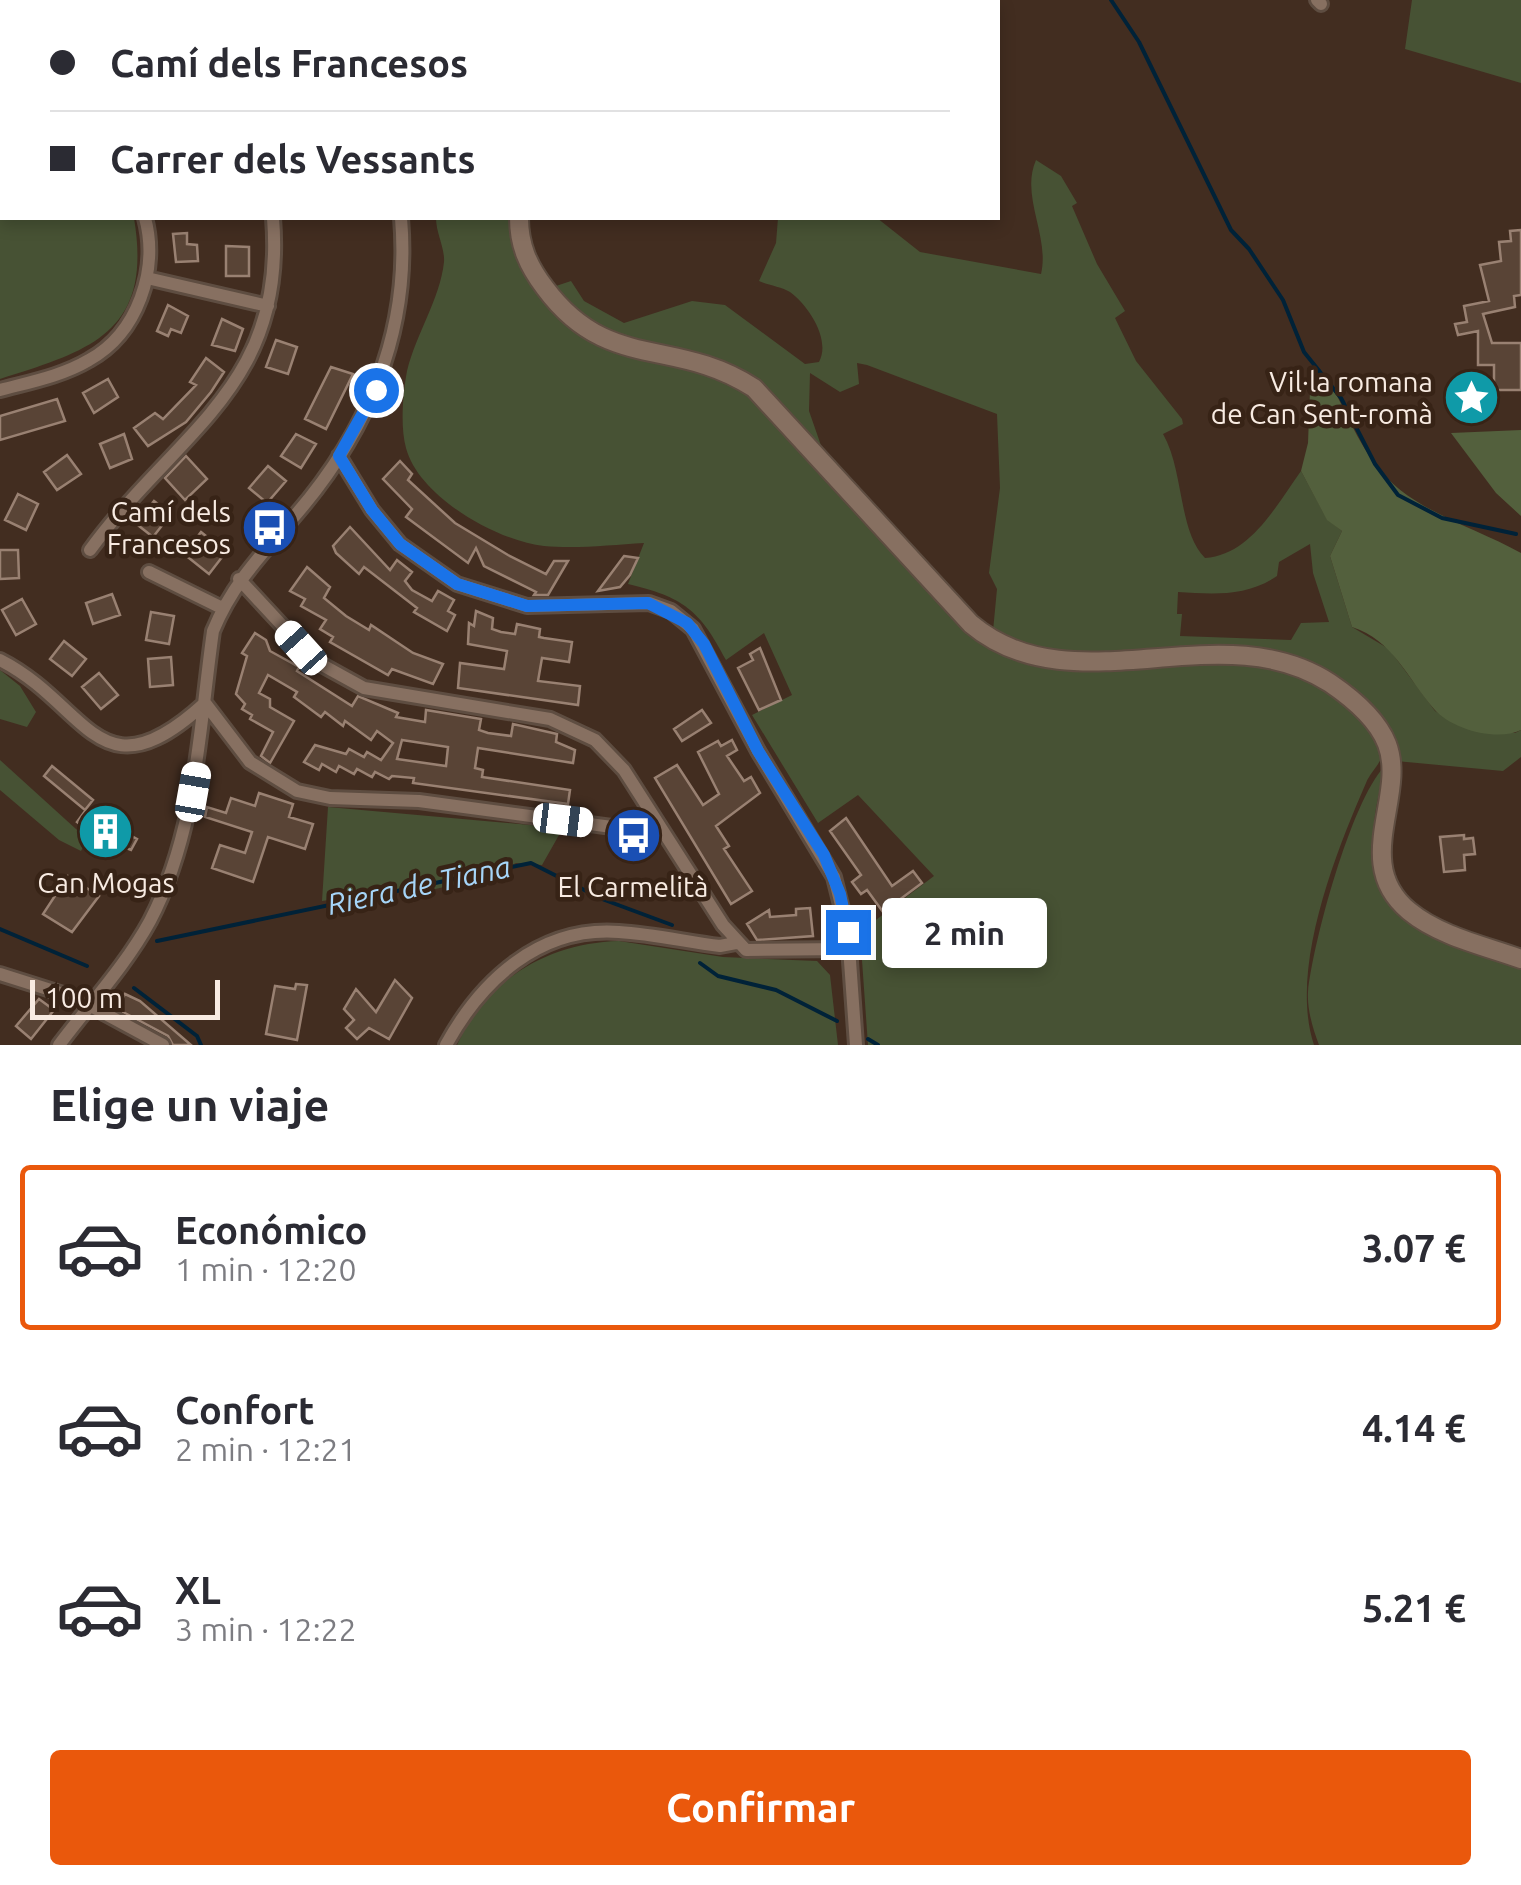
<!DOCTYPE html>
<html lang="es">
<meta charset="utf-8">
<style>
:root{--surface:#fff;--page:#f7f7f7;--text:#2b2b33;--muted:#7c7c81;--line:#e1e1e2;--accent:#ea580c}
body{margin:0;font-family:Ubuntu,sans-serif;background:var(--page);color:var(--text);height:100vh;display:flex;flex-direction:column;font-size:38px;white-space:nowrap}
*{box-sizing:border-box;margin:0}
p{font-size:32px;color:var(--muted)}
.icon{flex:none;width:55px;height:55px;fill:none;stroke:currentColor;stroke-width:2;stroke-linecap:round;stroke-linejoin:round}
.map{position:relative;height:1045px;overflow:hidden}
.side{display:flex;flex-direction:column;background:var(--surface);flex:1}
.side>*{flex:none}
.hud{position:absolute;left:0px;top:0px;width:1000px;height:220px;box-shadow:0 5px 15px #0003;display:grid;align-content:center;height:220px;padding:0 50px;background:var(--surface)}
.scale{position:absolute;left:30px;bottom:25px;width:190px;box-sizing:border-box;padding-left:10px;border:5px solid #f8ebe2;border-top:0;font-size:28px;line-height:35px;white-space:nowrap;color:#f8ebe2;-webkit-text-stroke:8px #372316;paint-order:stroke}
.end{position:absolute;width:45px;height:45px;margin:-22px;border:12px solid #1a73e8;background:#fff;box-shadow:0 0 0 5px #fff}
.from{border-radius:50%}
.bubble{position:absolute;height:70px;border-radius:10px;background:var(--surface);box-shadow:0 5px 15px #0003;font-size:32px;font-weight:700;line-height:70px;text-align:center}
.car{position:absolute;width:30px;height:60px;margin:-30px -15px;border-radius:12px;box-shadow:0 0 8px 2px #0007;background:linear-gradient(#fff 24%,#345 0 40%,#fff 0 76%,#345 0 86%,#fff 0)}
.hud b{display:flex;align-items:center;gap:35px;height:95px;font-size:38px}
.hud b+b{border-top:2px solid var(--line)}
.hud i{width:25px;height:25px;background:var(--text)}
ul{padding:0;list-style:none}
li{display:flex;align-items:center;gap:30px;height:165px;margin:0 20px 15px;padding:0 30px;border:5px solid transparent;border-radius:10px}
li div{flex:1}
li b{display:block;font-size:38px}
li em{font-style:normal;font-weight:700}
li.current{border-color:var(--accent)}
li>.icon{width:90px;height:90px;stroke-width:1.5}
h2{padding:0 50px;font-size:45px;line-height:120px}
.primary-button{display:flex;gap:20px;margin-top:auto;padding:20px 50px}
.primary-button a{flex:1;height:115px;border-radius:10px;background:var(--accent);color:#fff;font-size:40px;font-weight:700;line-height:115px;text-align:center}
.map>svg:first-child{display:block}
.green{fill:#475234;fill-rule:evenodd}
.forest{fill:#53603d}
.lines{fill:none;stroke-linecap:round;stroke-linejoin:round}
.stream{stroke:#002238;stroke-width:4}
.building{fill:#594436;stroke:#998172;stroke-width:2.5;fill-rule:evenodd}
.street-casing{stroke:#5e4d41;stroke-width:18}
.secondary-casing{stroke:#5e4d41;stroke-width:22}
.street{stroke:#877061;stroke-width:12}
.secondary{stroke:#877061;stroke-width:18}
.route{stroke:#1a73e8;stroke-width:12}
.labels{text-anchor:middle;stroke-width:9;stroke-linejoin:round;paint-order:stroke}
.poi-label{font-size:28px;fill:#f8ebe2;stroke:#372316;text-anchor:end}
.water-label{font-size:30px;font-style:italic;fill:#a6d5f8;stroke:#372316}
</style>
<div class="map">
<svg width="1521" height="1045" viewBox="0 0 1521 1045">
<rect width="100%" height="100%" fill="#422d20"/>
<path class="green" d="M1412,0H1521V83L1405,49Z
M0,90L2,218H134C153,332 92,350 0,379Z
M1036,160L1061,176L1077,203L1072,206L1097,264L1125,311L1115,318L1136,361L1182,419L1183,424L1163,434C1184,470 1178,531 1205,558C1251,555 1277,504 1301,471L1327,519L1342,531L1330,556L1352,627L1389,649L1435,711L1453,722L1515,733L1521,730V757L1503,771L1396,761C1383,739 1370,707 1351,689C1259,601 1100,688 993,631L997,589L989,573L1000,488L997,414L867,365L857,363L859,384L840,392L810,373L809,411L824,454L738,370L702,355L654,347L594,327L553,287L571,281L584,301L624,323L692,301L725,305L805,364L819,362C831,340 809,306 790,292C782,287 768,285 759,281L776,243L778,218H877L920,252L1041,274C1050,236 1020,196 1036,160ZM1310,544L1313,573L1329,622L1301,623L1291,640L1180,636L1182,614H1177L1178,592C1213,594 1246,597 1277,576L1279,562Z
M436,218H513L564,319L703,370L744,390L970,632C995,652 1020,667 1052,669C1157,677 1336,619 1382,756C1378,767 1370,773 1366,783C1335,854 1289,970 1314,1045H868L860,932L934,876L858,795L818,823L752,715L792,695L764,633L726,660C700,610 683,597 628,584L644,543C612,545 575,549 544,546C497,541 419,497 406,448C400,426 403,393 407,371C416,334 440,299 444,262C445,248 436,233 436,218Z
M0,670L20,686L36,712L27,727L0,719Z
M0,760L87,839L81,851L59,840L0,790Z
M1384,767C1380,789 1374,813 1373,836C1366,925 1456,940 1521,967V1045H1319C1313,1029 1307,1010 1308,992C1313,942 1351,802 1384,767Z
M328,807L563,828L542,865L516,863L485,878L408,895L410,888L322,901Z
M619,941L723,957L817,961L830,975L838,1045H457C487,979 548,943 619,941Z"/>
<path class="forest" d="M1333,388C1346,413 1358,441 1375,464C1408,510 1473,526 1521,553V730C1497,742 1451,729 1434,709C1407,678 1393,640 1352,627L1330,556L1342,531L1327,520L1301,471L1308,443L1310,391Z
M1521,430V516L1496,493L1451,433Z"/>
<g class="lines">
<path class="stream" d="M1111,0L1139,42L1231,230L1249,249L1283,300L1304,352L1341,398L1375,464L1398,495L1442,518L1516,534
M0,929L87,966
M157,941L531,863L602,899L672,925
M700,963L718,976L776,990L837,1021
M134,988L197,1036L201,1045
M868,1039L878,1045"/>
</g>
<path class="building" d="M1521,230V295L1514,296L1515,307L1483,314L1492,343H1521V390H1494V365H1478V331L1458,335L1455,324L1467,322L1464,306L1489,301L1480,265L1501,261L1499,242L1511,241L1510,231Z
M187,233V244L197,245L198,261L176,262L173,234Z
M226,246L249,247V276H226Z
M168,305L188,316L181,333L171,329L168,336L157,331Z
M222,319L243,329L235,351L212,345Z
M276,340L297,347L288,374L266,367Z
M206,358L224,372L211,392L186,422L148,446L134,428L155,413L163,419L196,385L190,382Z
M331,367L353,374L326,429L305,419Z
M108,379L118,397L94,413L83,393Z
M57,399L65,421L0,440V416Z
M124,434L132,459L110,468L100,444Z
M296,434L316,444L301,468L281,456Z
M67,455L81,474L57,490L44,472Z
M186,456L207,479L185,500L165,478Z
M400,461L412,474L408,480L455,523L508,555L546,574L554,561H568L548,595H534L536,592L484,566L476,548L468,563L406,517L412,509L383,479Z
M268,466L286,481L267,503L249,488Z
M18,494L38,504L26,530L5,520Z
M154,501L171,514L153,537L139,526L143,521L140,518Z
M350,527L390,570L397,560L412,572L405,581L412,590L432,601L438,591L454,600L448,611L455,615L447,631L414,612L417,608L364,567L359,574L336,553L333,546Z
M201,532L226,552L209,574L184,554Z
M0,550H18L19,578L0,579Z
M624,556L638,558L630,575L620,587L598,591Z
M307,567L330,587L324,598L346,616L369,630L371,625L413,653L443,664L433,684L392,669L388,675L330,642L333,637L320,629L326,620L301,606L305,599L290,591Z
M112,594L120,615L93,624L86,603Z
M22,599L36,624L16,635L2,610Z
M476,611L493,618L492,629L501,632L515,634L517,624L540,629L539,637L544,638L572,642L569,662L542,658L538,681L580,686L578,705L458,688L460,663L504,669L507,651L468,644L469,623L474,626Z
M151,612L174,616L169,644L146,640Z
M255,633L266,640L270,651L299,667L297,671L352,706L358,696L398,713L396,717L425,722L426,710L481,719L479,730L488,733L511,736L513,724L557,734L556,742L575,750L573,763L478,748L475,768L483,770L482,777L570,790L568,804L413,783L414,778L392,776L389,779L375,772L372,777L357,769L354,774L339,766L336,772L322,764L319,770L304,762L315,745L346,754L349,749L364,757L367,752L381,760L393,743L377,731L371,740L345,721L343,726L325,712L321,717L294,697L297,692L268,675L259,693L270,699V707L294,721L270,763L261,756L273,732L250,719L252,715L242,709L245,704L236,694L247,656L242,653ZM402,740L448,747L446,766L397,759Z
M64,641L86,659L72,676L50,659Z
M760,648L781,700L759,710L738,668L753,660L750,654Z
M171,657L173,685L150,687L148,659Z
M99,673L118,695L101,709L82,687Z
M702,710L711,723L682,741L674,729Z
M732,740L737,750L727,756L744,781L751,777L760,793L716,826L729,846L724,849L752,891L731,904L655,778L677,765L703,805L719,794L698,752L718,741L721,746Z
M52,766L93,800L85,810L44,776Z
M259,793L293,804L289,817L313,824L305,849L268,837L253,882L212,868L220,845L245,853L252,832L205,817L207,807L226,813L231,798L255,806Z
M85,811L137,839L131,850L95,836L77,822Z
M846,818L892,886L913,871L922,883L883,912L867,890L861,894L852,882L861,875L830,831Z
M1464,835V839L1473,838L1475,854L1464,855L1465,870L1444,872L1440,837Z
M68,876L99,896L72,932L43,914Z
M810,908L813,936L757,940L747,924L769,910L770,917L796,915V909Z
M395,980L412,998L389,1039L369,1028L357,1039L346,1028L354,1020L344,1009L356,989L376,1012Z
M296,984L307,985L297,1040L266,1034L275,986L295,989Z
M125,994L140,1001L191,1045H173L168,1036L123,1012L119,1006Z
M39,999L54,1010L31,1039L16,1026Z"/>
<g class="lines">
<defs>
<path id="street" d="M338,0L339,2
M611,0L622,2
M1317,0L1321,4
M200,1V2
M0,64L2,70
M147,278L268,306
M0,390C30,382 62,376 89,360C138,333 159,269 145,218
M339,456L372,510L400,544L457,584L527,606L649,603L671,611L693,629L758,751L834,877L848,933L856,1045
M90,550C177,431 287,386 273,218
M149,572L222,608
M239,579L315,661L364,688L550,719L595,740L624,770L723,925L746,950L849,949
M0,660C89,705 98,801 205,703
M205,703L250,762L297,791L330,798L419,801L664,834
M0,974L76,998L163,1045
M59,1045C89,1005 126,965 150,921C197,831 199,729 213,631C232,585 260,556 292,519C367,434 411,332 401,218
M446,1045C481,981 539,926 619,932C653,934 687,942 720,946L736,943"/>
<path id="secondary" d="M413,0L414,2
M519,218C519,245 528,266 545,288C608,373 674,336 754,388L971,624C1073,710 1220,611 1330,683C1352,698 1377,718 1387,744C1407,796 1351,863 1409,911C1439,936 1485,946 1521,959"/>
</defs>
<use href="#street" class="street-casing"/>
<use href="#secondary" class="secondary-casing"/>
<use href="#street" class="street"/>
<use href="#secondary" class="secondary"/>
</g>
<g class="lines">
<path class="route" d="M376,390L339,456L372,510L400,544L457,584L527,606L648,603L687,623L704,644L758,751L824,855L840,894L848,932"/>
</g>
<defs>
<symbol id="sight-disc" viewBox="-11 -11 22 22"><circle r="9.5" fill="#0f9aa8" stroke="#372316"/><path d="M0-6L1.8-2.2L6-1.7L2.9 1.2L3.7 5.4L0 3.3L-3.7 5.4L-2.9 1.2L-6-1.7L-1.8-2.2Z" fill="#fff"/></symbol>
<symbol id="bus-disc" viewBox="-11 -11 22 22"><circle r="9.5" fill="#1a4fb4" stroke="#372316"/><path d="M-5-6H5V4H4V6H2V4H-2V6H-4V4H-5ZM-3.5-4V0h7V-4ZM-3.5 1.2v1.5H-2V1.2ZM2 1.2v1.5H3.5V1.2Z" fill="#fff"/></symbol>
<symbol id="building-disc" viewBox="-11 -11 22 22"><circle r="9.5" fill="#0f9aa8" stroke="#372316"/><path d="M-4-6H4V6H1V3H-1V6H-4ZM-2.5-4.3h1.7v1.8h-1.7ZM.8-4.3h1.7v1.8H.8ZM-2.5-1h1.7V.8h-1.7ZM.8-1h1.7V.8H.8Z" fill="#fff"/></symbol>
</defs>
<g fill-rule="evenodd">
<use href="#sight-disc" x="1440" y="366" width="63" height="63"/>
<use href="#bus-disc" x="238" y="496" width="63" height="63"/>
<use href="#building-disc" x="74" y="800" width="63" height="63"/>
<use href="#bus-disc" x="602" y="804" width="63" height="63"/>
</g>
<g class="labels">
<g class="poi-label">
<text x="1433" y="392">Vil·la romana<tspan x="1433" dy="32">de Can Sent-romà</tspan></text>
<text x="231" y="522">Camí dels<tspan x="231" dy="32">Francesos</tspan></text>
<text x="106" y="893" text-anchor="middle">Can Mogas</text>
<text x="633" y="897" text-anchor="middle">El Carmelità</text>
</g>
<g class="water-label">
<text transform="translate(419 886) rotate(-12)" y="10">Riera de Tiana</text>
</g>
</g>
</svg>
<div class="scale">100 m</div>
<i class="end from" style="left:376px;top:390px"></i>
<i class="end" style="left:848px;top:932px"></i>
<div class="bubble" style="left:882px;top:898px;width:165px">2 min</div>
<i class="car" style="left:301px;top:648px;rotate:318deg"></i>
<i class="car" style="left:193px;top:792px;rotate:10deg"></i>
<i class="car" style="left:563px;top:820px;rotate:97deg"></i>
<div class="hud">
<b><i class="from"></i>Camí dels Francesos</b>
<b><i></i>Carrer dels Vessants</b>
</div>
</div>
<section class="side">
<h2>Elige un viaje</h2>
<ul>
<li class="current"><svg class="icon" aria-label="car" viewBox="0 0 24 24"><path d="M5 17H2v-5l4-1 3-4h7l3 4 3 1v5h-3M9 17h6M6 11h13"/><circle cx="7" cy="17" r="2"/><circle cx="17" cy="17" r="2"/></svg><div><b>Económico</b><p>1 min · 12:20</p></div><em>3.07 €</em></li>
<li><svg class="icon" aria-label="car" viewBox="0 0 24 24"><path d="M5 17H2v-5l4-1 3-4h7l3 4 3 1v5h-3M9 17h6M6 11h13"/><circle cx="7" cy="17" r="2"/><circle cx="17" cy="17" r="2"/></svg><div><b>Confort</b><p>2 min · 12:21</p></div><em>4.14 €</em></li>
<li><svg class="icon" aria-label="car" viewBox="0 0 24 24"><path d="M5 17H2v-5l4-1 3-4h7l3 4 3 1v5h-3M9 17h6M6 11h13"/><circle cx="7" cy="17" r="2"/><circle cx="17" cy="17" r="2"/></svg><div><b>XL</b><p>3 min · 12:22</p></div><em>5.21 €</em></li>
</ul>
<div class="primary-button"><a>Confirmar</a></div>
</section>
